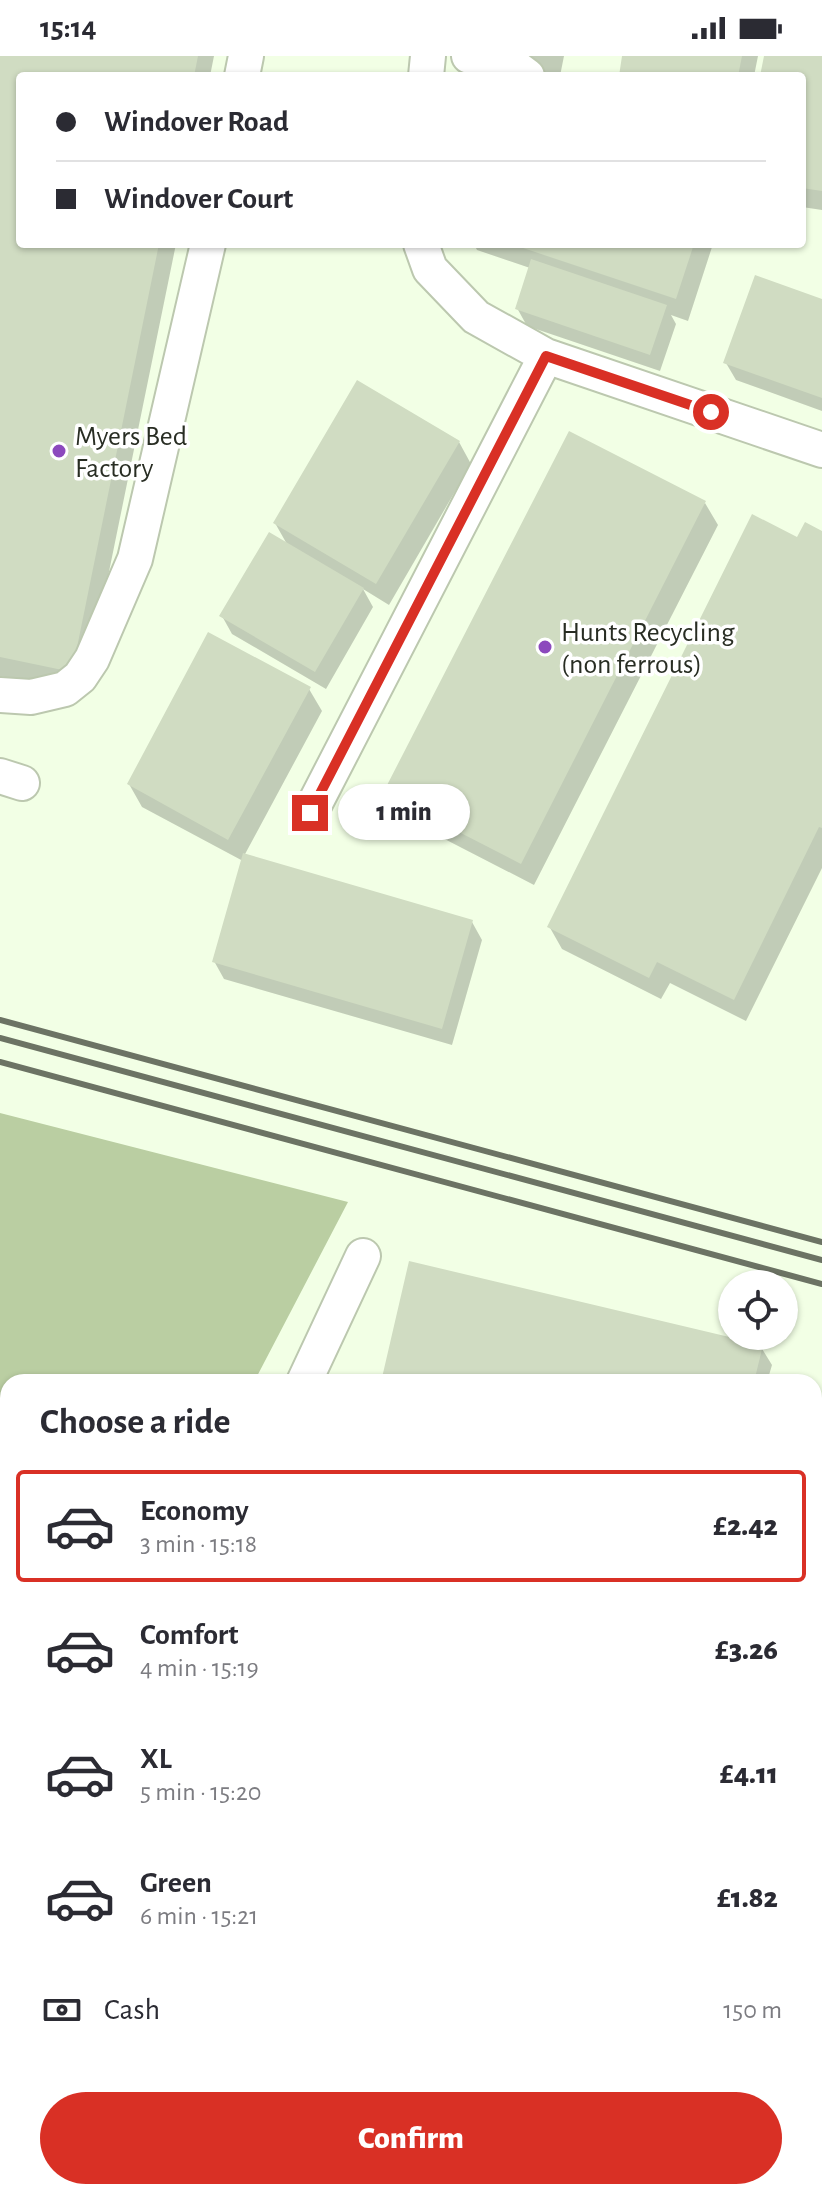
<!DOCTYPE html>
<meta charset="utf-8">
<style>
:root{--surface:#fff;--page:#f7f7f7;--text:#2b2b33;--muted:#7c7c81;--line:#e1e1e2;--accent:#d93025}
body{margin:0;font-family:"Alegreya Sans",sans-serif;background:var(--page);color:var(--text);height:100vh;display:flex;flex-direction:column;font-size:30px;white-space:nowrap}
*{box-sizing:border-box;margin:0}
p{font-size:26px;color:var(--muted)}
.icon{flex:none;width:44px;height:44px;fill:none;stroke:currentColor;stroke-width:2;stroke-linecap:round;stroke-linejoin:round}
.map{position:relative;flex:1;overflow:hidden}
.drawer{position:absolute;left:0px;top:1318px;width:822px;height:826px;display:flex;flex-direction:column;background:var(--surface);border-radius:24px 24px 0 0;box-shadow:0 2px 6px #0004}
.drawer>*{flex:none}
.guide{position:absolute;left:16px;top:16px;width:790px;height:176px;border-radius:8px;box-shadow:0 2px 6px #0004;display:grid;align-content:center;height:176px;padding:0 40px;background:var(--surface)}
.fabs{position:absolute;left:718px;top:1214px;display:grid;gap:16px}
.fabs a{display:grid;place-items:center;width:80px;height:80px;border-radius:50%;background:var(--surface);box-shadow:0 2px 6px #0004;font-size:40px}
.end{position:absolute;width:36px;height:36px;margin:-18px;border:10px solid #d93025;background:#fff;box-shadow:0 0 0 4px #fff}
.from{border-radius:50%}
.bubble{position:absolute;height:56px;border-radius:28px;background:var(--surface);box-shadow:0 2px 6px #0004;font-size:26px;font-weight:800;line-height:56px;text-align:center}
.guide b{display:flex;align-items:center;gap:28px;height:76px;font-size:30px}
.guide b+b{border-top:2px solid var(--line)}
.guide i{width:20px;height:20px;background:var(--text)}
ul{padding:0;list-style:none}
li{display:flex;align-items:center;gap:24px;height:112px;margin:0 16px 12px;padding:0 24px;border:4px solid transparent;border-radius:8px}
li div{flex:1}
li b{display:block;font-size:30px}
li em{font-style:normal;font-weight:800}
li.active{border-color:var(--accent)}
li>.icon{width:72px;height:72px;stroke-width:1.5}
h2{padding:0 40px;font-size:36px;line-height:96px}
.pay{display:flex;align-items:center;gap:20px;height:88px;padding:0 40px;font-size:30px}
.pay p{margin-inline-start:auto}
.action{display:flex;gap:16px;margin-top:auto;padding:16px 40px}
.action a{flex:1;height:92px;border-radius:48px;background:var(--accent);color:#fff;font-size:32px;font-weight:800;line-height:92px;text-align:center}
.status{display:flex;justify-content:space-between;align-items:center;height:56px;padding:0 40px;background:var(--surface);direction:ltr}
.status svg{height:22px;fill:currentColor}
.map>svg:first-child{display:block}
.forest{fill:#bacea2}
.shadow{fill:#0003}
.building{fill:#d0dcc2}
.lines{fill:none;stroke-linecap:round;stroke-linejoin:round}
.minor-casing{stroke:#bcc8af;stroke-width:38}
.highway-casing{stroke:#bcc8af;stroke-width:48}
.minor{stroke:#fff;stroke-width:34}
.highway{stroke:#fff;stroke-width:44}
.rail{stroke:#6c7364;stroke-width:6}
.route{stroke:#d93025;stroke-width:10}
.poi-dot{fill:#8c49bd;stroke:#fff;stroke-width:3}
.labels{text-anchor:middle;stroke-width:7;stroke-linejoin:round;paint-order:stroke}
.poi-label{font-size:28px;fill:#282d23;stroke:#fff;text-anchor:start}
</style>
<div class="status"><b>15:14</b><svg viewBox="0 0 49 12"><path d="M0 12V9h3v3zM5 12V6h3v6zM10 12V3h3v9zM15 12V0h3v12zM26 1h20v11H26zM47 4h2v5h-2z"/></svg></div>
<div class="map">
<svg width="822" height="2143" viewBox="0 0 822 2143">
<rect width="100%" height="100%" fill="#f2ffe5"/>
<path class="forest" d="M0,1057L348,1146L254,1326H8V1486L0,1481Z"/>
<path class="shadow" d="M0,0H214L210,20H20V188H176L84,638L0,620Z
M485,0H564L560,20L488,7Z
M624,0H758L754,20H621Z
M766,0H822V154L802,151V20H762Z
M474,188H713L688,265L671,259L676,268L660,315L527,270L517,252L530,212L477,194Z
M822,245V355L736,324L726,307Z
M459,386L471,408L389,549L363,533L373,551L326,633L232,578L222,560L288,490L275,467Z
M705,447L718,469L534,829L398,759L385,737Z
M822,477V812L746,965L670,927L661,943L562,893L549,870L798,484Z
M309,633L322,655L244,800L472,866L482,884L452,989L224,923L214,905L243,805L142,751L129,728Z
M761,1291L772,1309L767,1326H383Z
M814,1585L822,1587V1699L814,1696Z
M0,1694L8,1696V2017L0,2015Z
M814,2071L822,2074V2143H536L533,2138L534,2136H814Z"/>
<path class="building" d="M0,0H198L194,20H20V188H159L72,616L0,601Z
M622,0H742L738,20H619Z
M764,0H822V135L802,132V20H760Z
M511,188H694L676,243Z
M531,203L667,249L650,299L515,253Z
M755,219L822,243V342L723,307Z
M357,324L460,385L376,528L273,467Z
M569,375L706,445L521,808L383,737Z
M752,458L797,481L805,466L822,475V772L819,771L734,944L657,906L649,922L547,871Z
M269,476L364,532L315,616L219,560Z
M208,576L311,631L228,784L127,728Z
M243,797L473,864L442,973L212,906Z
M409,1205L763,1289L754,1326H381Z
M814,1583L822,1585V1681L814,1679Z
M0,1692L8,1694V1999L0,1997Z
M814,2068L822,2072V2143H745L748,2136H814Z
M526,2136H731L729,2143H549Z"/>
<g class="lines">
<defs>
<path id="minor" d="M469,0L519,14L527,20
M242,20L246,0
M426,20L428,0
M421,188L430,213L476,261L546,300L822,394
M0,639L31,641L65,633L80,621L92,603L135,503L208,188
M0,720L22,727
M310,757L546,300
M304,1326L363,1200
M0,1529L8,1536
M0,1585L8,1591
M814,1778L822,1783"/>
<path id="highway" d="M0,2140L14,2143"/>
</defs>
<use href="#minor" class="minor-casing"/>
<use href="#highway" class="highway-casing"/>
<use href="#minor" class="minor"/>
<use href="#highway" class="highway"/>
<path class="rail" d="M0,964L822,1186
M0,982L822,1204
M0,1006L822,1228"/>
</g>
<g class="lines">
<path class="route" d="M310,757L546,300L711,356"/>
</g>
<g class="poi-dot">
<circle cx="59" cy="395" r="8"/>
<circle cx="545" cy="591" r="8"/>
</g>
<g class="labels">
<g class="poi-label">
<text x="75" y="389">Myers Bed<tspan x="75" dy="32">Factory</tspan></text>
<text x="561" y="585">Hunts Recycling<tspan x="561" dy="32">(non ferrous)</tspan></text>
</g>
</g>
</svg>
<div class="fabs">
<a><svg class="icon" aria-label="locate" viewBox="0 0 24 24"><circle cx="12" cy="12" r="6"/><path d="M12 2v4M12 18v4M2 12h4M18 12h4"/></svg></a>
</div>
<i class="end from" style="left:711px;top:356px"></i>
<i class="end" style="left:310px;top:757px"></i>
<div class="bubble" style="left:338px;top:728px;width:132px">1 min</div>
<div class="guide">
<b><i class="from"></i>Windover Road</b>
<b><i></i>Windover Court</b>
</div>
<section class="drawer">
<h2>Choose a ride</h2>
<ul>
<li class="active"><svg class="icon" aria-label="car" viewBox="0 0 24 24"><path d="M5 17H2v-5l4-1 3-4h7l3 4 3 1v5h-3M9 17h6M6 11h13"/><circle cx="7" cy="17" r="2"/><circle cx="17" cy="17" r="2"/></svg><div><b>Economy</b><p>3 min · 15:18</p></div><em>£2.42</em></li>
<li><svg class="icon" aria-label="car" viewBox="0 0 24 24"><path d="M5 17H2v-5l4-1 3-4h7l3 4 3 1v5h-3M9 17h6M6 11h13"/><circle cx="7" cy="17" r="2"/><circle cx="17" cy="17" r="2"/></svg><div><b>Comfort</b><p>4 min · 15:19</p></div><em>£3.26</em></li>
<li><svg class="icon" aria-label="car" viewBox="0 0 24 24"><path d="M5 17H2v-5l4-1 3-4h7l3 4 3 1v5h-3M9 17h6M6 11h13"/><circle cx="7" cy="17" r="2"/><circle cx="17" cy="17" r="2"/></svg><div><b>XL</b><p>5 min · 15:20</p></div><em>£4.11</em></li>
<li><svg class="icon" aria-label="car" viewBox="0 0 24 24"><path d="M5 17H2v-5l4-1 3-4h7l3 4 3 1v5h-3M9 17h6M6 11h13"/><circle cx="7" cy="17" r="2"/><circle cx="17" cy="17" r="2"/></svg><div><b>Green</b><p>6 min · 15:21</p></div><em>£1.82</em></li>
</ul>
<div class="pay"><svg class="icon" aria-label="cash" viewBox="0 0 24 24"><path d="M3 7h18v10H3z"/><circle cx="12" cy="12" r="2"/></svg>Cash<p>150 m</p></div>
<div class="action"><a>Confirm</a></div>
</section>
</div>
